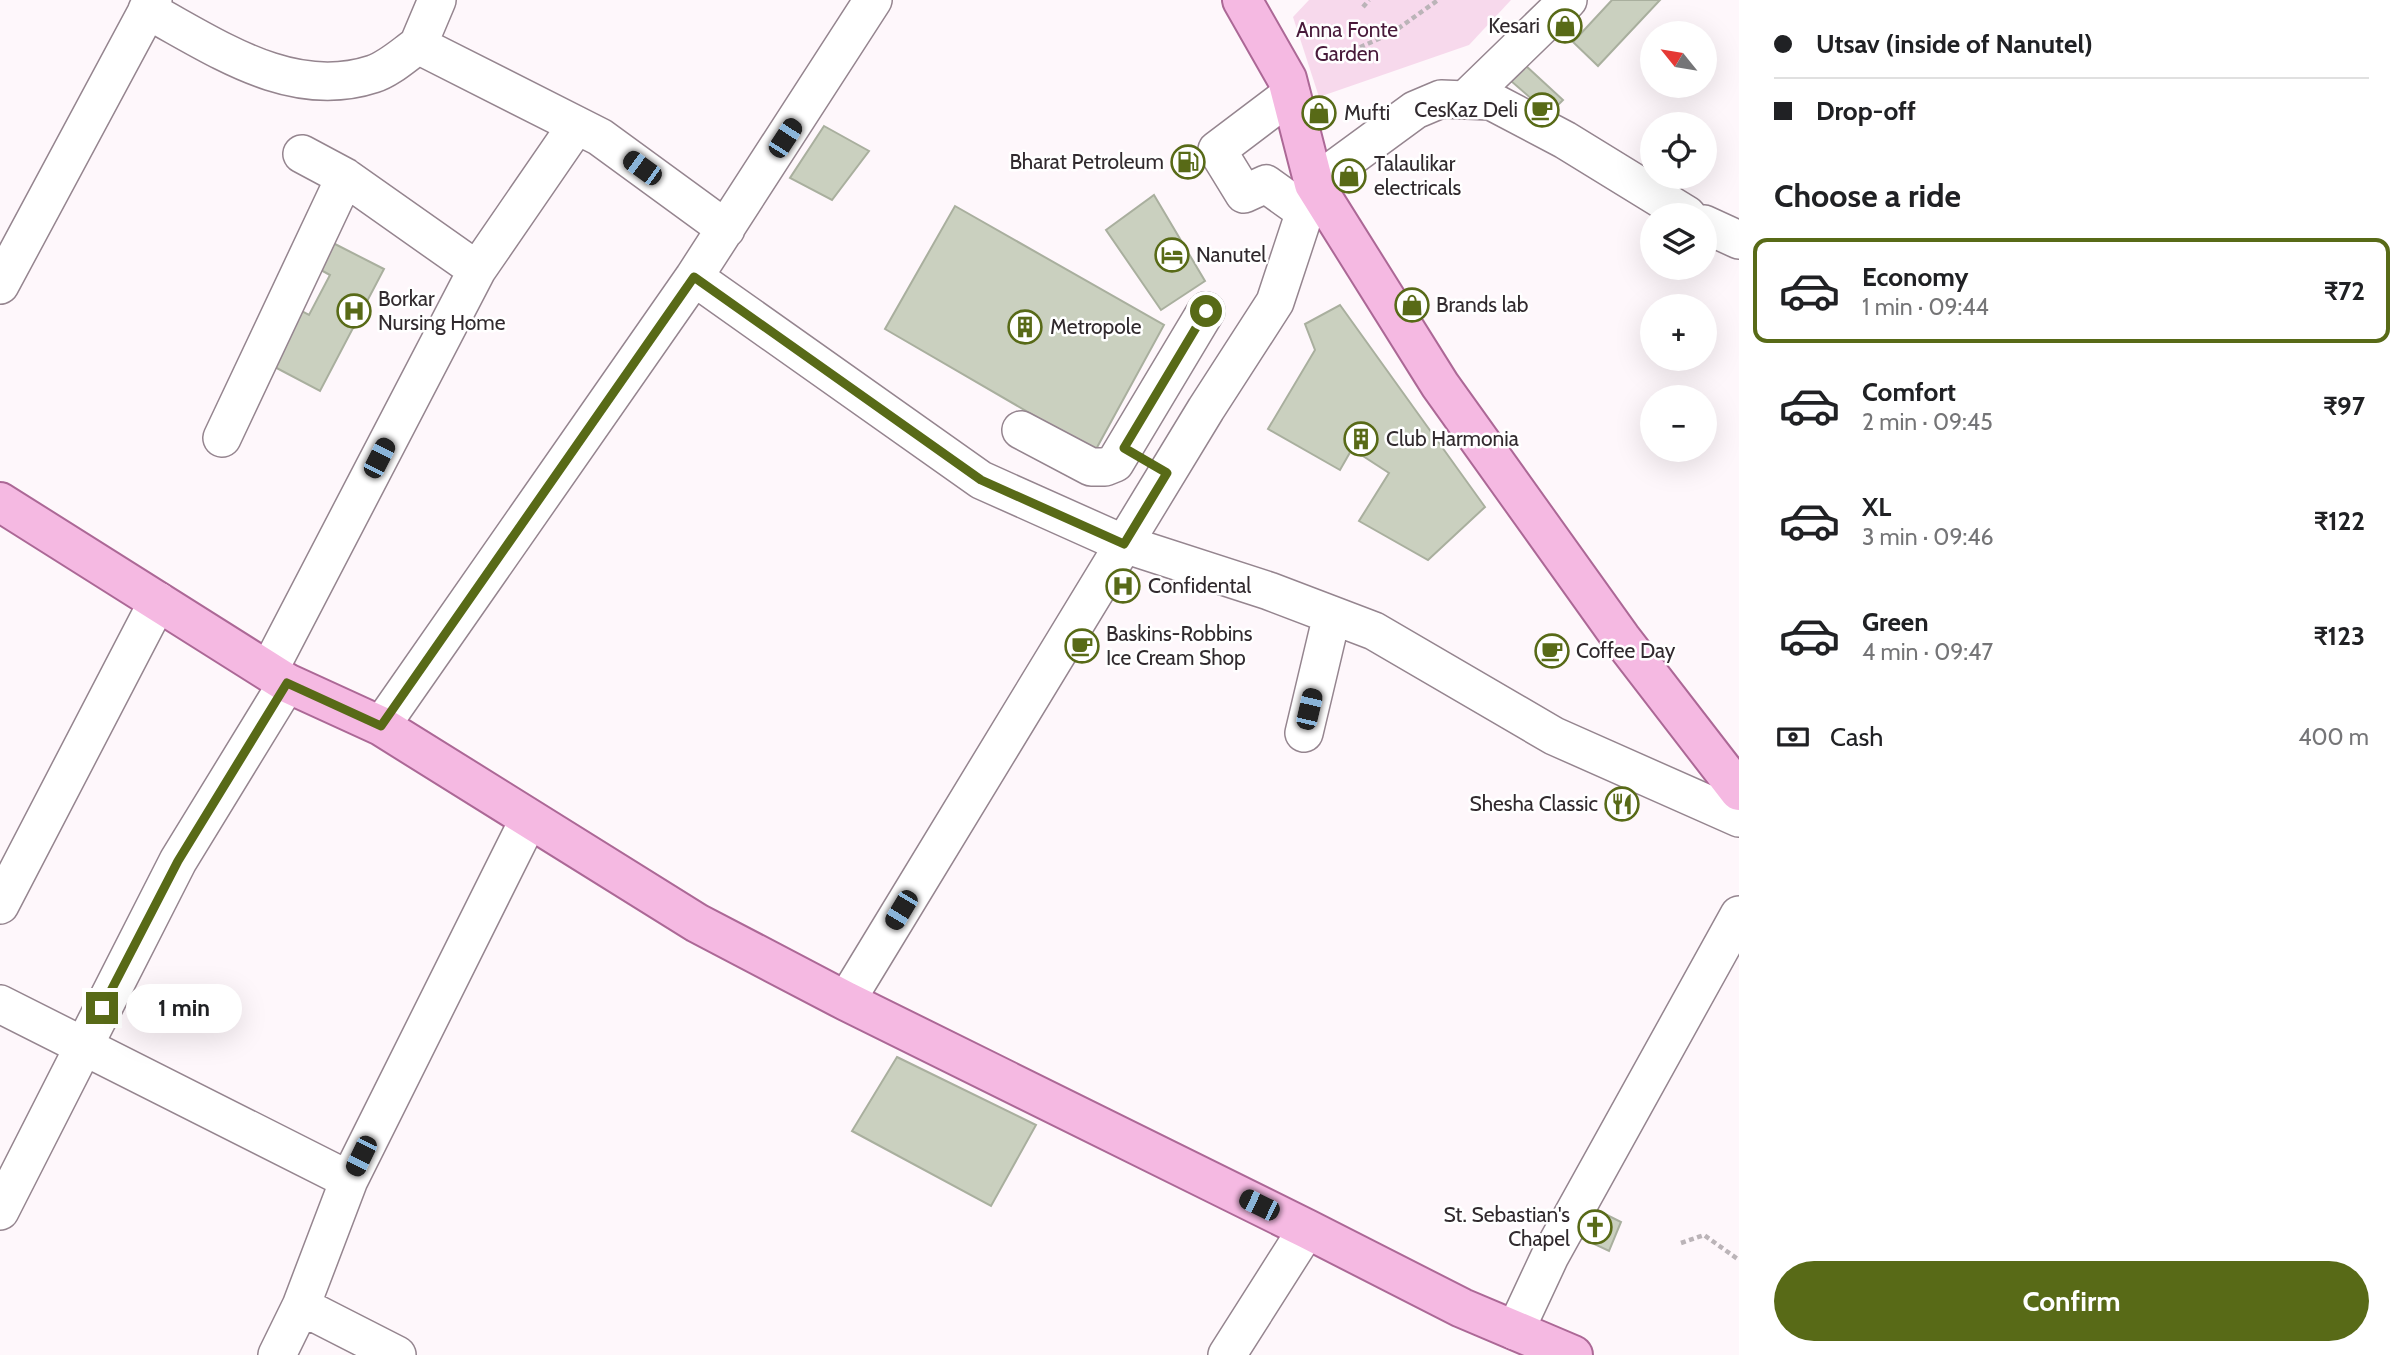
<!DOCTYPE html>
<meta charset="utf-8">
<style>
:root{--surface:#fff;--page:#f6f6f6;--text:#202124;--muted:#757577;--line:#e0e0e0;--accent:#586a17}
body{margin:0;font-family:Cabin,sans-serif;background:var(--page);color:var(--text);height:100vh;display:flex;flex-direction:column;font-size:26px;white-space:nowrap}
*{box-sizing:border-box;margin:0}
p{font-size:23px;color:var(--muted)}
.icon{flex:none;width:38px;height:38px;fill:none;stroke:currentColor;stroke-width:2;stroke-linecap:round;stroke-linejoin:round}
.map{position:relative;flex:1;overflow:hidden}
.details{display:flex;flex-direction:column;background:var(--surface);width:665px}
.details>*{flex:none}
.guide{display:grid;align-content:center;height:154px;padding:0 35px;background:var(--surface)}
.needle{width:46px;rotate:300deg}
.buttons{position:absolute;left:1640px;top:21px;display:grid;gap:14px}
.buttons a{display:grid;place-items:center;width:77px;height:77px;border-radius:50%;background:var(--surface);box-shadow:0 7px 28px #0002;font-size:35px}
.end{position:absolute;width:32px;height:32px;margin:-16px;border:9px solid #586a17;background:#fff;box-shadow:0 0 0 4px #fff}
.from{border-radius:50%}
.bubble{position:absolute;height:49px;border-radius:24px;background:var(--surface);box-shadow:0 7px 28px #0002;font-size:23px;font-weight:800;line-height:49px;text-align:center}
.car{position:absolute;width:21px;height:42px;margin:-21px -10px;border-radius:9px;box-shadow:0 0 5px 2px #0007;background:linear-gradient(#222 24%,#8ab4d8 0 40%,#222 0 76%,#8ab4d8 0 86%,#222 0)}
.guide b{display:flex;align-items:center;gap:24px;height:66px;font-size:26px}
.guide b+b{border-top:2px solid var(--line)}
.guide i{width:18px;height:18px;background:var(--text)}
ul{padding:0;list-style:none}
li{display:flex;align-items:center;gap:21px;height:105px;margin:0 14px 10px;padding:0 21px;border:4px solid transparent;border-radius:14px}
li div{flex:1}
li b{display:block;font-size:26px}
li em{font-style:normal;font-weight:800}
li.on{border-color:var(--accent)}
li>.icon{width:63px;height:63px;stroke-width:1.5}
h2{padding:0 35px;font-size:32px;line-height:84px}
.pay{display:flex;align-items:center;gap:18px;height:77px;padding:0 35px;font-size:26px}
.pay p{margin-inline-start:auto}
.primary-button{display:flex;gap:14px;margin-top:auto;padding:14px 35px}
.primary-button a{flex:1;height:80px;border-radius:42px;background:var(--accent);color:#fff;font-size:28px;font-weight:800;line-height:80px;text-align:center}
main{display:flex;flex:1;min-height:0}
.map>svg:first-child{display:block}
.green{fill:#f7d9ec}
.building{fill:#cad0bf;stroke:#a9af9e;stroke-width:2}
.lines{fill:none;stroke-linecap:round;stroke-linejoin:round}
.minor-casing{stroke:#95858f;stroke-width:40}
.major-casing{stroke:#ac6896;stroke-width:42}
.path{stroke:#bbb4b8;stroke-width:4.5;stroke-dasharray:5 3.5;stroke-linecap:butt}
.minor{stroke:#fff;stroke-width:37}
.major{stroke:#f5b9e2;stroke-width:38}
.route{stroke:#586a17;stroke-width:9}
.labels{text-anchor:middle;stroke-width:5;stroke-linejoin:round;paint-order:stroke}
.poi-label{font-size:21px;fill:#312a2e;stroke:#fff;text-anchor:start}
.park-label{font-size:21px;fill:#481a3a;stroke:#fff}
</style>
<main>
<div class="map">
<svg width="1739" height="1355" viewBox="0 0 1739 1355">
<rect width="100%" height="100%" fill="#fef7fb"/>
<path class="green" d="M1309,0H1511L1469,45L1319,97L1293,17Z"/>
<path class="building" d="M1612,0H1660L1598,66L1573,42Z
M1525,65L1563,100L1549,114L1511,81Z
M824,126L869,151L832,200L790,178Z
M1154,195L1205,281L1161,310L1106,230Z
M955,206L1164,325L1095,451L885,329Z
M333,243L384,269L320,391L269,364L298,309L309,315L330,275L319,269Z
M1340,305L1485,507L1428,560L1359,521L1389,473L1352,449L1340,470L1268,429L1315,350L1305,324Z
M897,1057L1036,1125L991,1206L852,1131Z
M1589,1206L1621,1222L1609,1251L1573,1234Z"/>
<g class="lines">
<defs>
<path id="minor" d="M437,0L418,45L600,137L726,229
M147,10C216,47 291,101 373,74C389,69 405,54 418,45
M1291,94L1217,150L1244,194L1266,184L1305,212
M1465,100L1568,0
M302,154L345,177L477,270
M1704,224L1739,240
M694,277L981,480L1124,544L1269,591L1374,631L1554,736L1739,818
M0,285L153,0
M1021,430L1091,467H1105L1115,463L1206,311
M222,438L345,177
M269,670L477,270L576,126
M381,726L694,277L873,0
M1304,733L1332,615
M0,905L158,601
M846,1001L1206,409L1275,302L1314,184L1415,110L1441,99L1491,101L1565,140L1687,215
M0,1004L349,1180L301,1306
M349,1180L529,819
M0,1211L178,861L287,683
M1515,1331L1550,1256L1739,915
M277,1355L301,1306L397,1355
M1227,1355L1307,1229"/>
<path id="major" d="M1242,0L1287,79L1314,184L1440,385L1621,638L1739,791
M0,502L287,683L381,726L697,923L846,1001L1307,1229L1462,1308L1573,1355"/>
</defs>
<use href="#minor" class="minor-casing"/>
<use href="#major" class="major-casing"/>
<path class="path" d="M1363,7L1369,0
M1329,61L1392,33L1438,0
M1681,1243L1704,1235L1739,1260"/>
<use href="#minor" class="minor"/>
<use href="#major" class="major"/>
</g>
<g class="lines">
<path class="route" d="M102,1008L178,861L287,683L381,726L694,277L981,480L1124,544L1167,473L1124,448L1206,311"/>
</g>
<defs>
<symbol id="shop-ring" viewBox="-11 -11 22 22"><circle r="9.5" fill="#fff" stroke="#586a17" stroke-width="1.5"/><path d="M-5-2.5h2.3a2.7 3.5 0 0 1 5.4 0H5L5.5 6h-11ZM-1.5-2.5h3a1.5 2.3 0 0 0-3 0Z" fill="#586a17"/></symbol>
<symbol id="cafe-ring" viewBox="-11 -11 22 22"><circle r="9.5" fill="#fff" stroke="#586a17" stroke-width="1.5"/><path d="M-5.5-4.5H6V0H3Q3 3.5 0 3.5H-2.5Q-5.5 3.5-5.5 0ZM3-3.2v2h1.7v-2ZM-6 4.5H4V6H-6Z" fill="#586a17"/></symbol>
<symbol id="fuel-ring" viewBox="-11 -11 22 22"><circle r="9.5" fill="#fff" stroke="#586a17" stroke-width="1.5"/><path d="M-5.5-6h7V0h2V4h1.3V-2.5L3-4.5l.8-.8L6-3V5H2.5V1h-1V6h-7ZM-4.2-4.7v3.2H.2V-4.7Z" fill="#586a17"/></symbol>
<symbol id="hotel-ring" viewBox="-11 -11 22 22"><circle r="9.5" fill="#fff" stroke="#586a17" stroke-width="1.5"/><path d="M-6-4.5h1.5V1H6V5H4.5V3h-9V5H-6ZM-4 0a1.8 1.8 0 1 1 3.6 0ZM.5 0V-2.5h3Q6-2.5 6 0Z" fill="#586a17"/></symbol>
<symbol id="hospital-ring" viewBox="-11 -11 22 22"><circle r="9.5" fill="#fff" stroke="#586a17" stroke-width="1.5"/><path d="M-5-5h3v3.5h4V-5h3V5h-3V1.5h-4V5h-3Z" fill="#586a17"/></symbol>
<symbol id="building-ring" viewBox="-11 -11 22 22"><circle r="9.5" fill="#fff" stroke="#586a17" stroke-width="1.5"/><path d="M-4-6H4V6H1V3H-1V6H-4ZM-2.5-4.3h1.7v1.8h-1.7ZM.8-4.3h1.7v1.8H.8ZM-2.5-1h1.7V.8h-1.7ZM.8-1h1.7V.8H.8Z" fill="#586a17"/></symbol>
<symbol id="restaurant-ring" viewBox="-11 -11 22 22"><circle r="9.5" fill="#fff" stroke="#586a17" stroke-width="1.5"/><path d="M-5-6h1v4h1v-4h1v4h1v-4h1v5L-1.5 .5V6h-2V.5L-5-1ZM5-6V6H3V1.5H1.5Q1.5-4 5-6Z" fill="#586a17"/></symbol>
<symbol id="church-ring" viewBox="-11 -11 22 22"><circle r="9.5" fill="#fff" stroke="#586a17" stroke-width="1.5"/><path d="M-1.2-6h2.4v3.5h3.3v2.4h-3.3V6h-2.4V-.1h-3.3v-2.4h3.3Z" fill="#586a17"/></symbol>
</defs>
<g fill-rule="evenodd">
<use href="#shop-ring" x="1546" y="7" width="38" height="38"/>
<use href="#cafe-ring" x="1523" y="91" width="38" height="38"/>
<use href="#shop-ring" x="1300" y="94" width="38" height="38"/>
<use href="#fuel-ring" x="1169" y="143" width="38" height="38"/>
<use href="#shop-ring" x="1330" y="157" width="38" height="38"/>
<use href="#hotel-ring" x="1153" y="236" width="38" height="38"/>
<use href="#shop-ring" x="1393" y="286" width="38" height="38"/>
<use href="#hospital-ring" x="335" y="292" width="38" height="38"/>
<use href="#building-ring" x="1006" y="308" width="38" height="38"/>
<use href="#building-ring" x="1342" y="420" width="38" height="38"/>
<use href="#hospital-ring" x="1104" y="567" width="38" height="38"/>
<use href="#cafe-ring" x="1063" y="627" width="38" height="38"/>
<use href="#cafe-ring" x="1533" y="632" width="38" height="38"/>
<use href="#restaurant-ring" x="1603" y="785" width="38" height="38"/>
<use href="#church-ring" x="1576" y="1208" width="38" height="38"/>
</g>
<g class="labels">
<g class="poi-label">
<text x="1540" y="33" text-anchor="end">Kesari</text>
<text x="1518" y="117" text-anchor="end">CesKaz Deli</text>
<text x="1344" y="120">Mufti</text>
<text x="1164" y="169" text-anchor="end">Bharat Petroleum</text>
<text x="1374" y="171">Talaulikar<tspan x="1374" dy="24">electricals</tspan></text>
<text x="1196" y="262">Nanutel</text>
<text x="378" y="306">Borkar<tspan x="378" dy="24">Nursing Home</tspan></text>
<text x="1436" y="312">Brands lab</text>
<text x="1050" y="334">Metropole</text>
<text x="1386" y="446">Club Harmonia</text>
<text x="1148" y="593">Confidental</text>
<text x="1106" y="641">Baskins-Robbins<tspan x="1106" dy="24">Ice Cream Shop</tspan></text>
<text x="1576" y="658">Coffee Day</text>
<text x="1598" y="811" text-anchor="end">Shesha Classic</text>
<text x="1570" y="1222" text-anchor="end">St. Sebastian's<tspan x="1570" dy="24">Chapel</tspan></text>
</g>
<g class="park-label">
<text x="1347" y="37">Anna Fonte<tspan x="1347" dy="24">Garden</tspan></text>
</g>
</g>
</svg>
<div class="buttons">
<a><svg class="needle" viewBox="-14 -14 28 28"><path d="M0-13l5 13h-10z" fill="#e53935"/><path d="M0 13l5-13h-10z" fill="#757577"/></svg></a>
<a><svg class="icon" aria-label="locate" viewBox="0 0 24 24"><circle cx="12" cy="12" r="6"/><path d="M12 2v4M12 18v4M2 12h4M18 12h4"/></svg></a>
<a><svg class="icon" aria-label="layers" viewBox="0 0 24 24"><path d="M12 4l9 5-9 5-9-5zM3 14l9 5 9-5"/></svg></a>
<a>+</a>
<a>−</a>
</div>
<i class="end from" style="left:1206px;top:311px"></i>
<i class="end" style="left:102px;top:1008px"></i>
<div class="bubble" style="left:126px;top:984px;width:116px">1 min</div>
<i class="car" style="left:785px;top:138px;rotate:33deg"></i>
<i class="car" style="left:642px;top:168px;rotate:306deg"></i>
<i class="car" style="left:379px;top:458px;rotate:27deg"></i>
<i class="car" style="left:1309px;top:709px;rotate:13deg"></i>
<i class="car" style="left:901px;top:910px;rotate:211deg"></i>
<i class="car" style="left:361px;top:1156px;rotate:206deg"></i>
<i class="car" style="left:1259px;top:1205px;rotate:296deg"></i>
</div>
<section class="details">
<div class="guide">
<b><i class="from"></i>Utsav (inside of Nanutel)</b>
<b><i></i>Drop-off</b>
</div>
<h2>Choose a ride</h2>
<ul>
<li class="on"><svg class="icon" aria-label="car" viewBox="0 0 24 24"><path d="M5 17H2v-5l4-1 3-4h7l3 4 3 1v5h-3M9 17h6M6 11h13"/><circle cx="7" cy="17" r="2"/><circle cx="17" cy="17" r="2"/></svg><div><b>Economy</b><p>1 min · 09:44</p></div><em>₹72</em></li>
<li><svg class="icon" aria-label="car" viewBox="0 0 24 24"><path d="M5 17H2v-5l4-1 3-4h7l3 4 3 1v5h-3M9 17h6M6 11h13"/><circle cx="7" cy="17" r="2"/><circle cx="17" cy="17" r="2"/></svg><div><b>Comfort</b><p>2 min · 09:45</p></div><em>₹97</em></li>
<li><svg class="icon" aria-label="car" viewBox="0 0 24 24"><path d="M5 17H2v-5l4-1 3-4h7l3 4 3 1v5h-3M9 17h6M6 11h13"/><circle cx="7" cy="17" r="2"/><circle cx="17" cy="17" r="2"/></svg><div><b>XL</b><p>3 min · 09:46</p></div><em>₹122</em></li>
<li><svg class="icon" aria-label="car" viewBox="0 0 24 24"><path d="M5 17H2v-5l4-1 3-4h7l3 4 3 1v5h-3M9 17h6M6 11h13"/><circle cx="7" cy="17" r="2"/><circle cx="17" cy="17" r="2"/></svg><div><b>Green</b><p>4 min · 09:47</p></div><em>₹123</em></li>
</ul>
<div class="pay"><svg class="icon" aria-label="cash" viewBox="0 0 24 24"><path d="M3 7h18v10H3z"/><circle cx="12" cy="12" r="2"/></svg>Cash<p>400 m</p></div>
<div class="primary-button"><a>Confirm</a></div>
</section>
</main>
